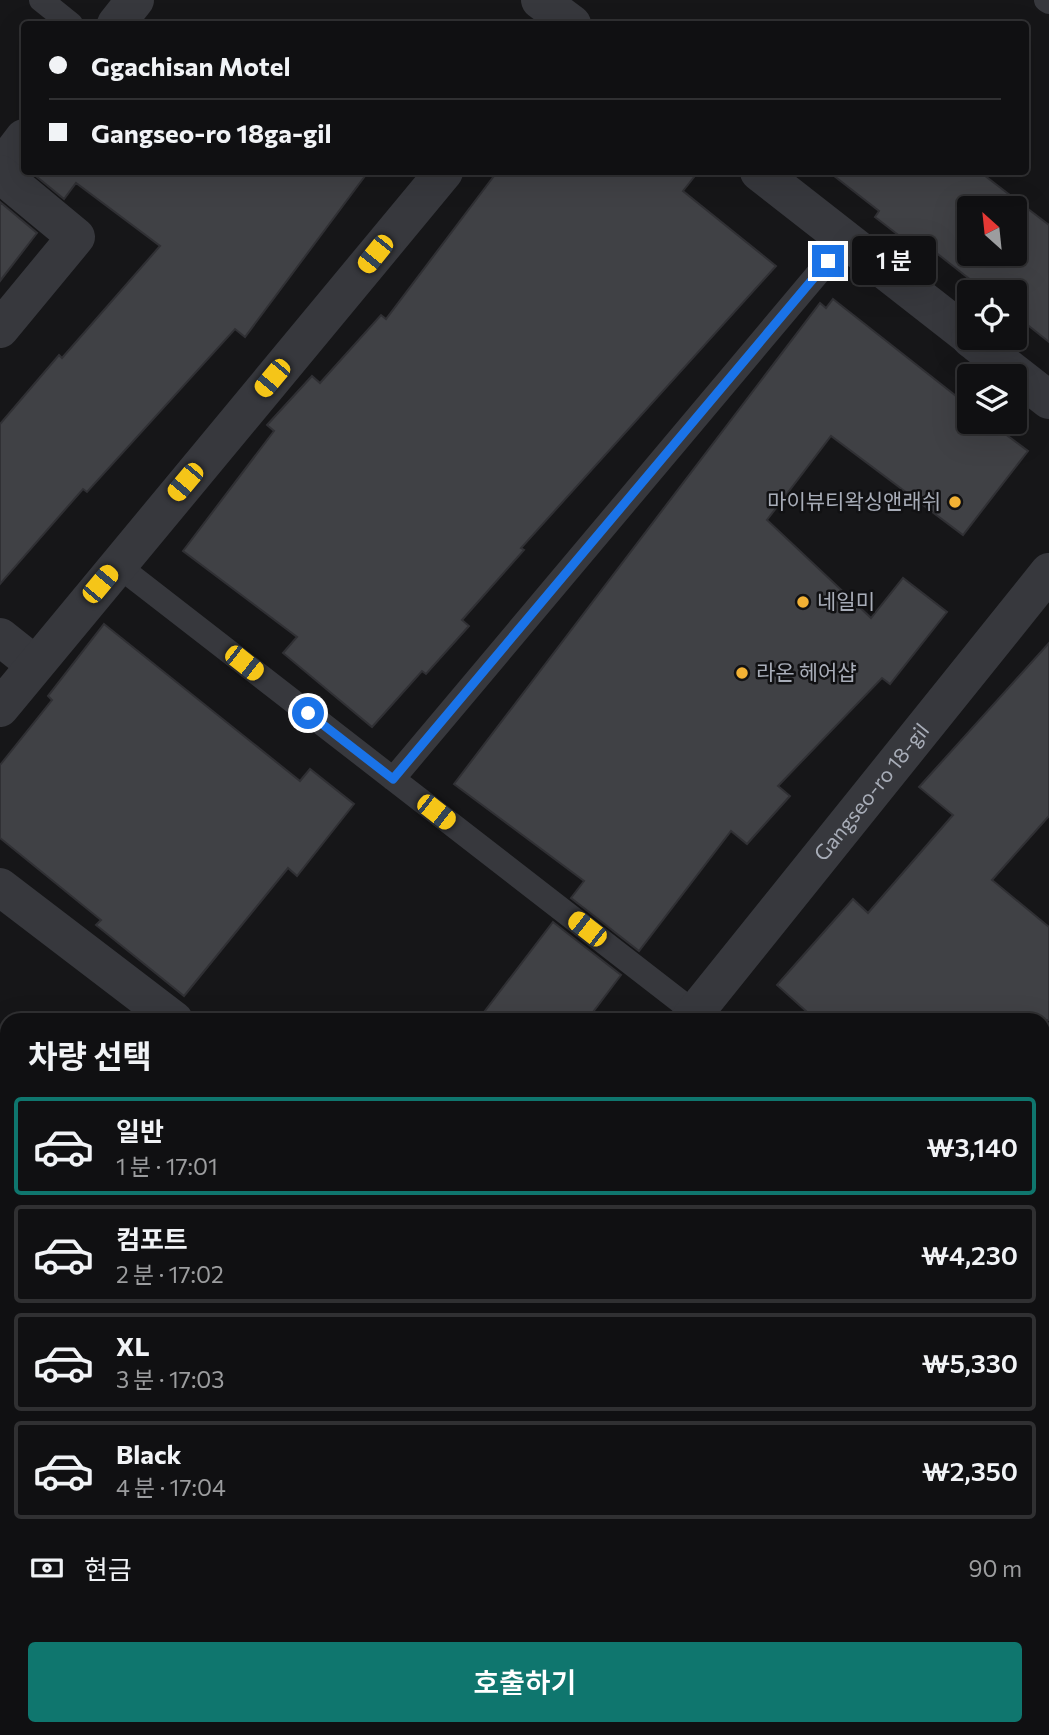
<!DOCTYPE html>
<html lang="ko">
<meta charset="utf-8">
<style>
:root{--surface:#101012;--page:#19191b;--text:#f1f3f6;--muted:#9c9d9f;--line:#303032;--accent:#0f766e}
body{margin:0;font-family:Commissioner,"Noto Sans KR",sans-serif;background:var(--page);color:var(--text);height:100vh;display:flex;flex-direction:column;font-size:26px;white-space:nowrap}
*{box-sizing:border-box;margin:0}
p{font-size:23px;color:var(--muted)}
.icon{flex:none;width:38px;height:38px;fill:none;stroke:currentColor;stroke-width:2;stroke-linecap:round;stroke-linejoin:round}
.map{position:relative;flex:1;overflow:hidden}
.sheet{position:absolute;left:0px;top:1013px;width:1050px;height:723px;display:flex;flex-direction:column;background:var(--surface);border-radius:21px 21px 0 0;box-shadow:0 7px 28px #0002,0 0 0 2px var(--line)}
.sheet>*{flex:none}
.top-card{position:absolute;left:21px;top:21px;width:1008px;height:154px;border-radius:7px;box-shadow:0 7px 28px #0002,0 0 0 2px var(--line);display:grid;align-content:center;height:154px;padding:0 28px;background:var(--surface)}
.needle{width:46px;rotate:333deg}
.controls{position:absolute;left:957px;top:196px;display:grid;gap:14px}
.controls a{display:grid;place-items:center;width:70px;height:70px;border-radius:7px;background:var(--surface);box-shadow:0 7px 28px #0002,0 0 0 2px var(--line);font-size:35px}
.end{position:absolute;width:32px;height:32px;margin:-16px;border:9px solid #1a73e8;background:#fff;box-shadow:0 0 0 4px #fff}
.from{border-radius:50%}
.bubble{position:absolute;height:49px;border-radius:7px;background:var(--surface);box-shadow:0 7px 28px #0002,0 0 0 2px var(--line);font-size:23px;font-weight:600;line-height:49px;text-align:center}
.car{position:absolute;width:21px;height:42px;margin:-21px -10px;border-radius:9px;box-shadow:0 0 5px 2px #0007;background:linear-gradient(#f5c518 24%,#345 0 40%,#f5c518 0 76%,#345 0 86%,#f5c518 0)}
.top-card b{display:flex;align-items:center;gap:24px;height:66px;font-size:26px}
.top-card b+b{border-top:2px solid var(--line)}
.top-card i{width:18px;height:18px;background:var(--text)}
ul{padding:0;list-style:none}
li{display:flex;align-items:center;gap:21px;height:98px;margin:0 14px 10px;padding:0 14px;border:4px solid var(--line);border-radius:7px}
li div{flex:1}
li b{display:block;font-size:26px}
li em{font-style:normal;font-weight:600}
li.selected{border-color:var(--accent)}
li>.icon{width:63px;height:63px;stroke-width:1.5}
h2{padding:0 28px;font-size:32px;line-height:84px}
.pay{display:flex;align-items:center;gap:18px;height:77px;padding:0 28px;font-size:26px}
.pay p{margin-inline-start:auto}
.primary-button{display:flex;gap:14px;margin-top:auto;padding:14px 28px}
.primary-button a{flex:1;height:80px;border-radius:7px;background:var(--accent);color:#fff;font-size:28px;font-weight:600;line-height:80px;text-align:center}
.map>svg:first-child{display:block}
.building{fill:#404145;stroke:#303034;stroke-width:2;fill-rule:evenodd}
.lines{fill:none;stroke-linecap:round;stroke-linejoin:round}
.service{stroke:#37383d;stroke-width:24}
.minor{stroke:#37383d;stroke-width:38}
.tertiary{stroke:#37383d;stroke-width:38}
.secondary{stroke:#45474d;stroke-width:38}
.route{stroke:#1a73e8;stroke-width:9}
.poi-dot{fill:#f2b134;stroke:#111113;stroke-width:2.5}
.labels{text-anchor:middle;stroke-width:5;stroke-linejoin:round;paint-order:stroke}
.poi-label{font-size:21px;fill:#a8adb8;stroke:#111113;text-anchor:start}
.street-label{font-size:21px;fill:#a8adb8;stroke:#111113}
</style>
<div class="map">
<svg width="1049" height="1735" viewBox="0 0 1049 1735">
<rect width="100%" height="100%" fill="#161618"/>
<path class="building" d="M31,172H368L245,337L235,329L87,492L83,489L0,584V424L59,355L62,358L160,246L76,183L64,199Z
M497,172H698L683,191L776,266L521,548L524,550L462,620L469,626L426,674L422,671L372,727L283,653L297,637L183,551L274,431L267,425L312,376L320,383L381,315L386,319Z
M829,172H980L1049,225V342L1015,315V292H986L925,244L919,251L875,217L879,211ZM970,208H1015V254H970Z
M0,202L37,233L0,281Z
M833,299L970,407V422H989L1028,451L963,535L831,436L767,520L871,618L903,578L947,612L890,684L882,678L778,786L790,796L747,844L731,831L639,951L571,898L584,881L454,784L820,303L826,308Z
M104,624L300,781L310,769L354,804L297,876L288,868L184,996L96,925L101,920L0,838V765L52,700L48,696Z
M1049,643V816L992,880L1049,927V1020H816L777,985L853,899L868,913L953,815L919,787Z
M553,922L621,975L587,1020H478Z"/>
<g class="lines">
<path class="service" d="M41,0L71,24
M1046,0L1049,2
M116,564L695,1013
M393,779L846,240
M1043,1162L1049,1154"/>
<g class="minor">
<path d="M540,0L572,24"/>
<path d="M116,24L135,0"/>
<path d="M0,169L24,138"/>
<path d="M759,172L970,337"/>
<path d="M0,174L76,237L0,329"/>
<path d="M970,338L1049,400"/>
<path d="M0,637L34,664"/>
<path d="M0,708L444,172"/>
<path d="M0,887L174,1020"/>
<path id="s1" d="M689,1020L1049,572"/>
<path d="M0,1194L7,1199"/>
<path d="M1043,1274L1049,1278"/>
<path d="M0,1351L7,1342"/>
</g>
<path class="tertiary" d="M186,1735L190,1729"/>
<path class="secondary" d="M0,1059L7,1064
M891,1729L898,1735"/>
</g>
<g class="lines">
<path class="route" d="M308,713L393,779L828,261"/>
</g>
<g class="poi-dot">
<circle cx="955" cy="502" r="7"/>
<circle cx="803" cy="602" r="7"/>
<circle cx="742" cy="673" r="7"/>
</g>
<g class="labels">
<g class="poi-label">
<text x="941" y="509" text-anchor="end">마이뷰티왁싱앤래쉬</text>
<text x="817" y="609">네일미</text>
<text x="756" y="680">라온 헤어샵</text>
</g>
<g class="street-label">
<text dy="7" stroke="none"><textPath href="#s1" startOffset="292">Gangseo-ro 18-gil</textPath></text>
</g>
</g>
</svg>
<div class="controls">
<a><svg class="needle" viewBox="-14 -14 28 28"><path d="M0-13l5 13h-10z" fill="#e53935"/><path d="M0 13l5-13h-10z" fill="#9c9d9f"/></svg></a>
<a><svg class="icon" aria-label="locate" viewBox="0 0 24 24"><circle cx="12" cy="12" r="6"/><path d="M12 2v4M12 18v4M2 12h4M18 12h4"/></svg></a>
<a><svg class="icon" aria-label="layers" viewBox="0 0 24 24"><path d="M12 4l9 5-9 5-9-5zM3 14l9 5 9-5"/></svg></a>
</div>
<i class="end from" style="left:308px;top:713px"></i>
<i class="end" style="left:828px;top:261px"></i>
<div class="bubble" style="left:852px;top:236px;width:84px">1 분</div>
<i class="car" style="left:375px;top:254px;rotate:219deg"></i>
<i class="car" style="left:272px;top:378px;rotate:220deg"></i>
<i class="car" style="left:185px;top:482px;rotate:220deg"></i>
<i class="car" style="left:100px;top:584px;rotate:40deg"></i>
<i class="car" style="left:244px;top:663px;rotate:128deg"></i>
<i class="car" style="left:436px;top:812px;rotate:128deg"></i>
<i class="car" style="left:587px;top:929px;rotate:308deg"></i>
<div class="top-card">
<b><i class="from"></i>Ggachisan Motel</b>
<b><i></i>Gangseo-ro 18ga-gil</b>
</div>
<section class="sheet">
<h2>차량 선택</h2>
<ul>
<li class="selected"><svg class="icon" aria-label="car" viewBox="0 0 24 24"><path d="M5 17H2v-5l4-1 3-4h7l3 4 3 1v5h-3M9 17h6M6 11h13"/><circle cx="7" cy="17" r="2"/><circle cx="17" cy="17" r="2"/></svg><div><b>일반</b><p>1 분 · 17:01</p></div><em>₩3,140</em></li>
<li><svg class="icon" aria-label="car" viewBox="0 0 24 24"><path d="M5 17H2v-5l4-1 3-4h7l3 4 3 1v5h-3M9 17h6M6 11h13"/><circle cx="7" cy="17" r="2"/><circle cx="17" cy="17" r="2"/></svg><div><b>컴포트</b><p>2 분 · 17:02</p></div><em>₩4,230</em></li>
<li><svg class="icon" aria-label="car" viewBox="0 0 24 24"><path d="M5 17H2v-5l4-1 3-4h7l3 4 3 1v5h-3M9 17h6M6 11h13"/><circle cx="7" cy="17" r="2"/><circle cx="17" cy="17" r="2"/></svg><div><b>XL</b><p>3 분 · 17:03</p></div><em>₩5,330</em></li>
<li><svg class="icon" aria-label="car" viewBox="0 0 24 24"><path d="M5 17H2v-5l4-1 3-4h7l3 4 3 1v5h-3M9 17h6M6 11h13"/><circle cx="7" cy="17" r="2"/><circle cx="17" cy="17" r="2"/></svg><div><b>Black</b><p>4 분 · 17:04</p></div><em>₩2,350</em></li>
</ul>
<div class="pay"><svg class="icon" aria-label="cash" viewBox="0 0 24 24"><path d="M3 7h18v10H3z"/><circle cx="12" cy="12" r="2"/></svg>현금<p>90 m</p></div>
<div class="primary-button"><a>호출하기</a></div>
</section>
</div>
